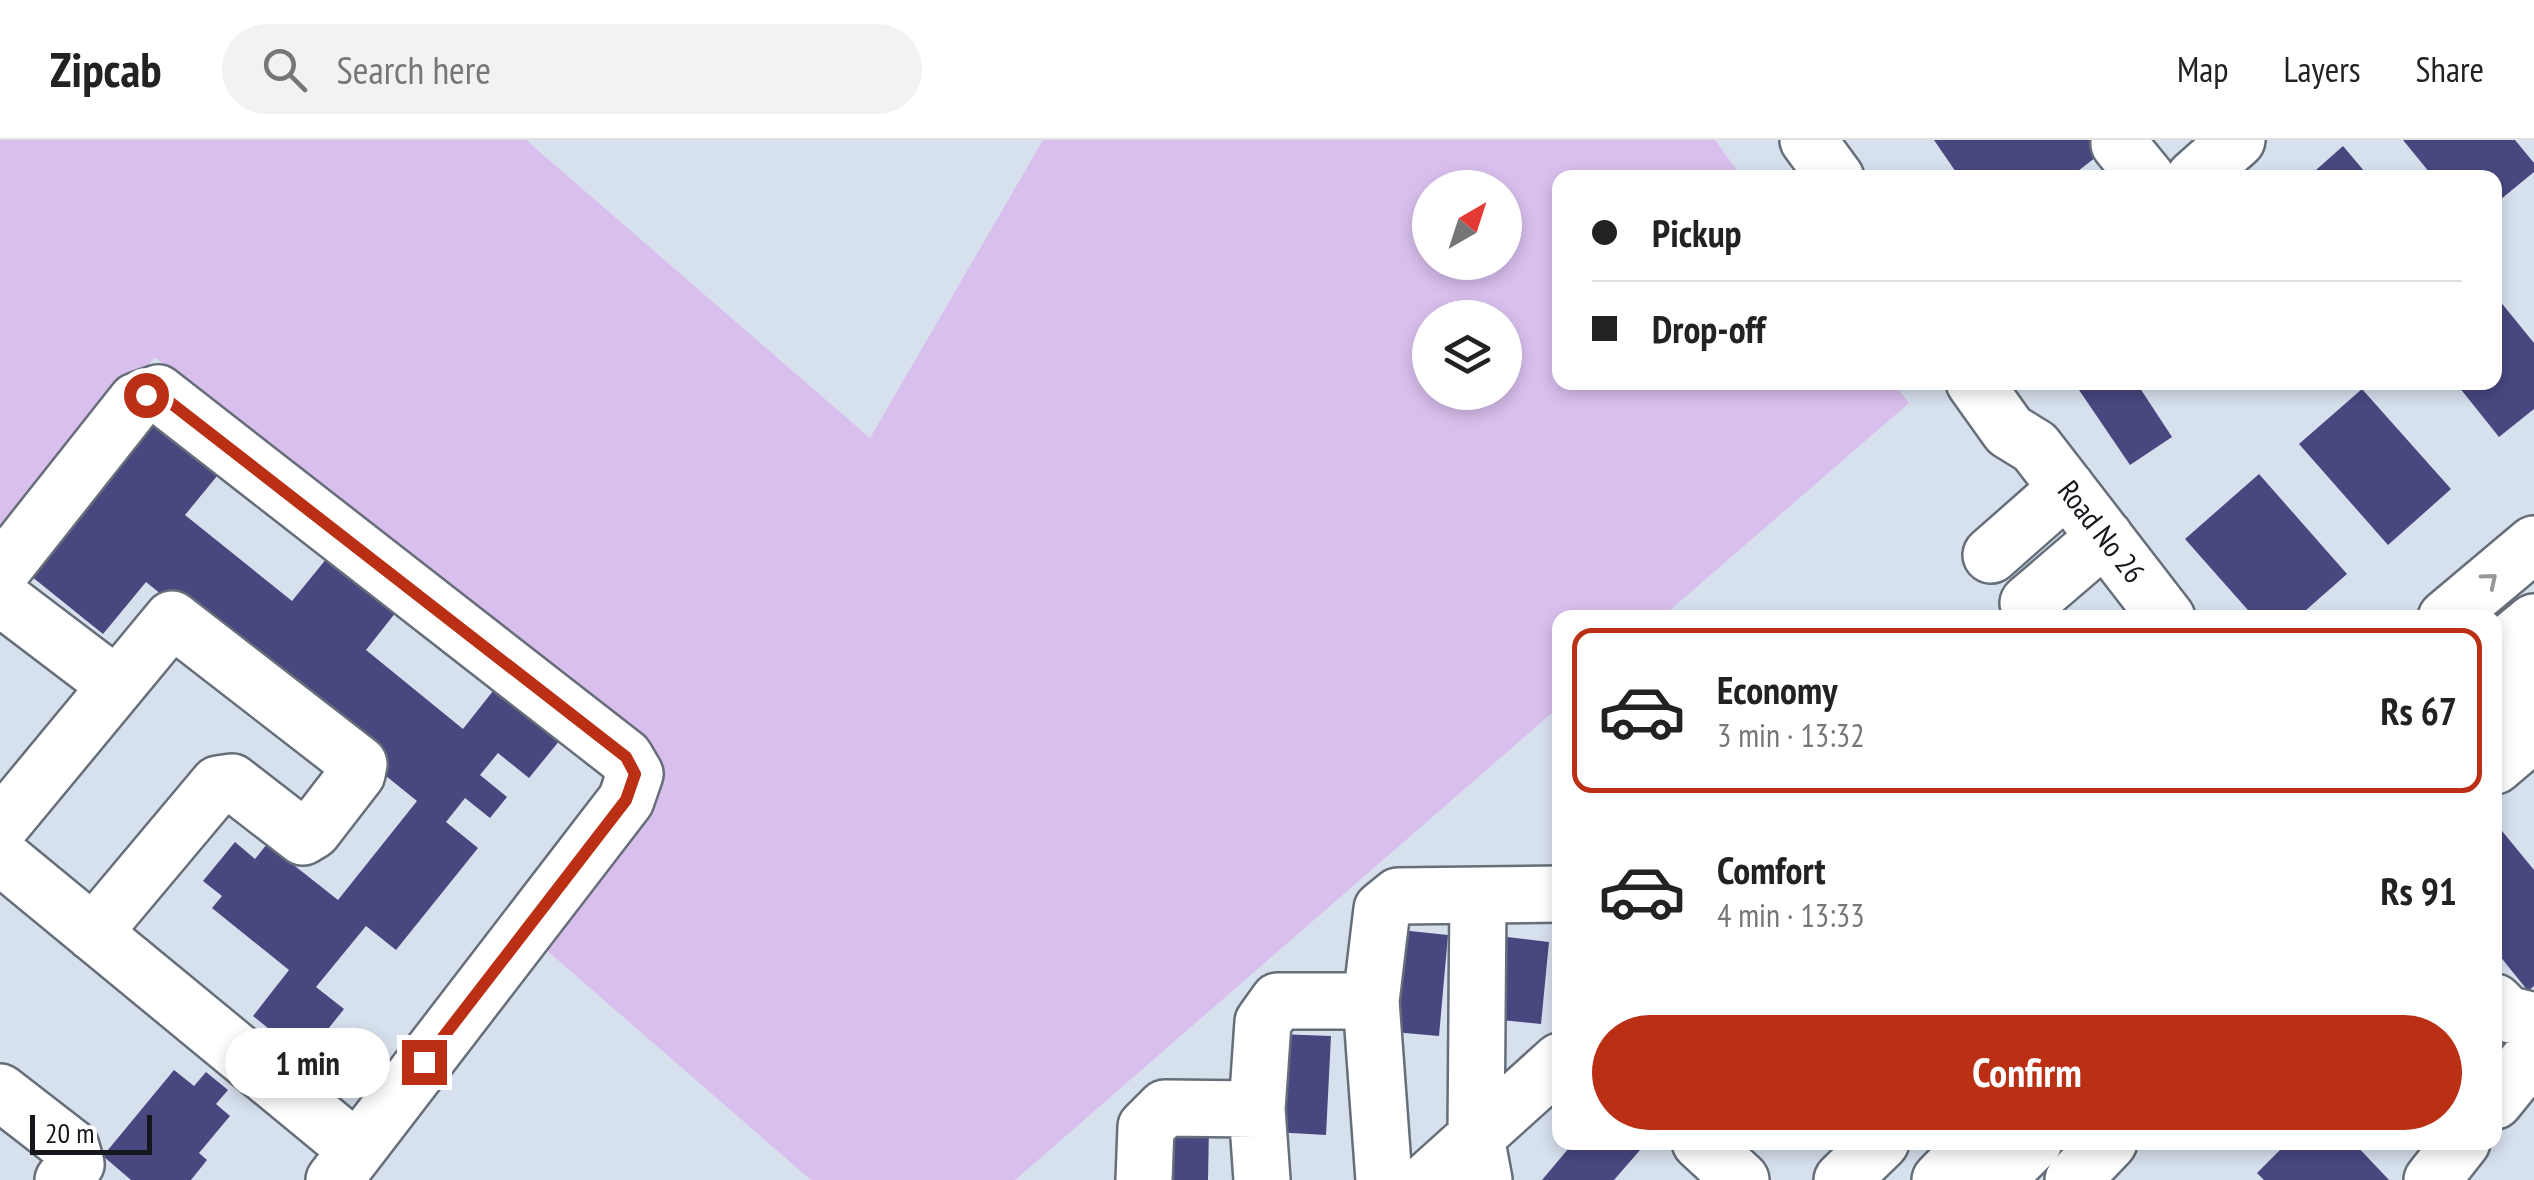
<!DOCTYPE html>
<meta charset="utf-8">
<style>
:root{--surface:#fff;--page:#f2f2f2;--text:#222;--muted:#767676;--line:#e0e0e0;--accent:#bb2f15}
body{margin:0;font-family:"PT Sans Narrow",sans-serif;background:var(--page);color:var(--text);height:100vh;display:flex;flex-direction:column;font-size:38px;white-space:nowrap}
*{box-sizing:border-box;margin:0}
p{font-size:32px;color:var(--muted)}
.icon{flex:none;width:55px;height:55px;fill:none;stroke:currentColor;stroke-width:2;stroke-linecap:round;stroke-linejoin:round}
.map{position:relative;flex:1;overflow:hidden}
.sheet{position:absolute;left:1552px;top:470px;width:950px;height:540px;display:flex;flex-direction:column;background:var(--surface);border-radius:20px;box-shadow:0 5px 15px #0003}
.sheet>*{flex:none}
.banner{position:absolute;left:1552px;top:30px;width:950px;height:220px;border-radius:20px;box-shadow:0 5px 15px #0003;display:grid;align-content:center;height:220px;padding:0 40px;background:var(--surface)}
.needle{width:65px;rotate:39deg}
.tools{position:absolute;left:1412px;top:30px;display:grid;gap:20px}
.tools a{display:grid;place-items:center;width:110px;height:110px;border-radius:50%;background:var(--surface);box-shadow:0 5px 15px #0003;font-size:50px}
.scale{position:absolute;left:30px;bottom:25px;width:122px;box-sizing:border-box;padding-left:10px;border:5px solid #14171c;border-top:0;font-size:28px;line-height:35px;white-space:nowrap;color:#14171c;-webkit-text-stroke:8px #fff;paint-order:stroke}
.end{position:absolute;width:45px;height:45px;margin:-22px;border:12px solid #bb2f15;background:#fff;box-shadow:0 0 0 5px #fff}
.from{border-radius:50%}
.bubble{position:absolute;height:70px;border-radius:35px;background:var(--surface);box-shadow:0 5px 15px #0003;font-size:32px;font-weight:700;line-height:70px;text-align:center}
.banner b{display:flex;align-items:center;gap:35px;height:95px;font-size:38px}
.banner b+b{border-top:2px solid var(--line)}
.banner i{width:25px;height:25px;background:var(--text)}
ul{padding:18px 0 0;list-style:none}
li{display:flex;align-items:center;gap:30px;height:165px;margin:0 20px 15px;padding:0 20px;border:5px solid transparent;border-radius:20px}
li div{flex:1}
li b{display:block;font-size:38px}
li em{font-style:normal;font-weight:700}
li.selected{border-color:var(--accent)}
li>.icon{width:90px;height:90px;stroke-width:1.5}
.cta{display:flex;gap:20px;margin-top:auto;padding:20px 40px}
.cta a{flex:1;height:115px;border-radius:60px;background:var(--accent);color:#fff;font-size:40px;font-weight:700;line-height:115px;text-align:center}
header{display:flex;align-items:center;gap:60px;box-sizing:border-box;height:140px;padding:0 50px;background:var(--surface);border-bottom:2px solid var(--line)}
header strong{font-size:48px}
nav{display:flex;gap:55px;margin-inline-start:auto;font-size:35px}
.search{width:700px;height:90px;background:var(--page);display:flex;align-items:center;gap:25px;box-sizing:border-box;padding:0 35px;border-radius:55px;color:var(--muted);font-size:38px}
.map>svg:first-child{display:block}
.green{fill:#d9bfee;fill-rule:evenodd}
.building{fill:#484780}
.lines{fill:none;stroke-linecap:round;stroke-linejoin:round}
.minor-casing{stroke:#656e79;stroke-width:60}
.major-casing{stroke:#656e79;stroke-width:60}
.minor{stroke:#fff;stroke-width:55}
.major{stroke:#fff;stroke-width:55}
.oneway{stroke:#959799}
.route{stroke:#bb2f15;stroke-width:12}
.labels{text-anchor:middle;stroke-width:10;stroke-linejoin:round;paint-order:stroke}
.street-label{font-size:30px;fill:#14171c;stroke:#fff}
</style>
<header>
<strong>Zipcab</strong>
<div class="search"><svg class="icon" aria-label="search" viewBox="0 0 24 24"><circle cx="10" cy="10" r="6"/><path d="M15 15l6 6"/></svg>Search here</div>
<nav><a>Map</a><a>Layers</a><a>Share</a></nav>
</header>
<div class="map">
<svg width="2534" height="1040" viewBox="0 0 2534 1040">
<rect width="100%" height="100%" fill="#d7e1ee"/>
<path class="green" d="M0,0H526L870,298L1043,0H1715L1742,37L1560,38V242L1894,243L1909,263L1662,477L1560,478V566L1015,1040H811L506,775L637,609L155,217L0,409ZM1430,48H1505V122H1430ZM1430,178H1505V252H1430Z"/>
<path class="building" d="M1934,0H2118L2069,38H1960Z
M2403,0H2515L2534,23V32L2495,64V38H2434Z
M2343,6L2370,38H2307Z
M2495,155L2534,203V269L2499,297L2455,242H2495Z
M2083,242H2136L2172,297L2130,325L2077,247Z
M2362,249L2451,349L2388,405L2299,304Z
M158,278L222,330L185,375L292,461L336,407L404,462L366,510L463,589L504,537L569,589L529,638L498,613L480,635L507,657L490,678L465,658L446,682L478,708L396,810L366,786L316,847L344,869L305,918L253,876L289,830L212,768L222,756L203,741L235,702L255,719L267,704L338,760L417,661L146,442L103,494L31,436Z
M2259,334L2347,434L2297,478H2255L2185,399Z
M2502,691L2534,730V846L2528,851L2495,810V697Z
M1391,789L1448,795L1439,896L1382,891Z
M1499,796L1549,802L1541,884L1491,879Z
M1277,894L1331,896L1326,995L1273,992Z
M174,930L194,946L206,932L228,950L216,964L230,976L199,1013L207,1020L191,1040H131L103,1016Z
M1160,985L1209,987L1208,1040H1159Z
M1574,1002H1647L1614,1040H1542Z
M2288,1002H2353L2389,1040H2264L2257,1033Z"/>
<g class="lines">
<defs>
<path id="minor" d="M1808,0L1836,38
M2119,4L2147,38
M2194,38L2237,0
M1974,242L2009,291L2035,307L2167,478
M1991,415L2067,348
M0,433L136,261L158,253L625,617L635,634L626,660L334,1040
M0,457L116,545
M2028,463L2105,397
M2446,478L2534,404
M2495,626L2534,593
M0,687L172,479L359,624L357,634L313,691L303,697L232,642L218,644L93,793
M0,716L357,1010
M1478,757L1476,997L1484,1040
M2495,862L2507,874L2534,881
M0,952L71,1007L76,1024L63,1040
M2495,961L2534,913
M1700,1002L1741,1040
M1144,1040L1146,987L1165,968L1257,969
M1262,1040L1257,969L1263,882L1278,861H1371
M1384,1040L1371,861L1382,769L1398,756L1560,754
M1428,1040L1560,921
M1842,1040L1881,1002
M2073,1040L2109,1002
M2432,1040L2462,1002"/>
<path id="major" d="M2495,514L2534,482
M2495,565L2534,532
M1940,1040L1977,1002
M1996,1040L2034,1002"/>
</defs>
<use href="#minor" class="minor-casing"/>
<use href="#major" class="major-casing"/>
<use href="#minor" class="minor"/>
<use href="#major" class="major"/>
</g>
<defs><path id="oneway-chevron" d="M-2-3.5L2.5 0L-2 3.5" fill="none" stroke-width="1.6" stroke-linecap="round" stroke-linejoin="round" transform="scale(2.5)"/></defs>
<use class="oneway" href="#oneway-chevron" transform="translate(2490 440) rotate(-40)"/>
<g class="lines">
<path class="route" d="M146,255L158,253L626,617L635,634L626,660L424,922"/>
</g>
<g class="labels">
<g class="street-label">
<text transform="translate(2101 392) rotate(52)" y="10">Road No 26</text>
</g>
</g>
</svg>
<div class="tools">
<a><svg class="needle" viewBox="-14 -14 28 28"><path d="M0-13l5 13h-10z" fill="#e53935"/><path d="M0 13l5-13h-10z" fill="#767676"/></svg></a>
<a><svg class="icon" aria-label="layers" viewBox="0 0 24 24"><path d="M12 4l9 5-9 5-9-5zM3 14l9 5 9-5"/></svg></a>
</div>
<div class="scale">20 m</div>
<i class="end from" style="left:146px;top:255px"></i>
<i class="end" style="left:424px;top:922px"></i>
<div class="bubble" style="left:225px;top:888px;width:165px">1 min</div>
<div class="banner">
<b><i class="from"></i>Pickup</b>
<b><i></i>Drop-off</b>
</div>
<section class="sheet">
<ul>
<li class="selected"><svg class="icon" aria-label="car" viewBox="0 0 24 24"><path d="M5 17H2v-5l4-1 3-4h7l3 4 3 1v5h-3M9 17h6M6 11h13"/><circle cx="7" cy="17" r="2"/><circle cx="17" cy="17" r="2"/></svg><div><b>Economy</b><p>3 min · 13:32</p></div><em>Rs 67</em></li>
<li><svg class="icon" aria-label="car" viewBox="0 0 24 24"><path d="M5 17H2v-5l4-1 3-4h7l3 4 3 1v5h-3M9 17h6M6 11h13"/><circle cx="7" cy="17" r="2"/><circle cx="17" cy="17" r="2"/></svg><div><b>Comfort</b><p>4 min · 13:33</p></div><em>Rs 91</em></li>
</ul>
<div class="cta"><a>Confirm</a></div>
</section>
</div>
